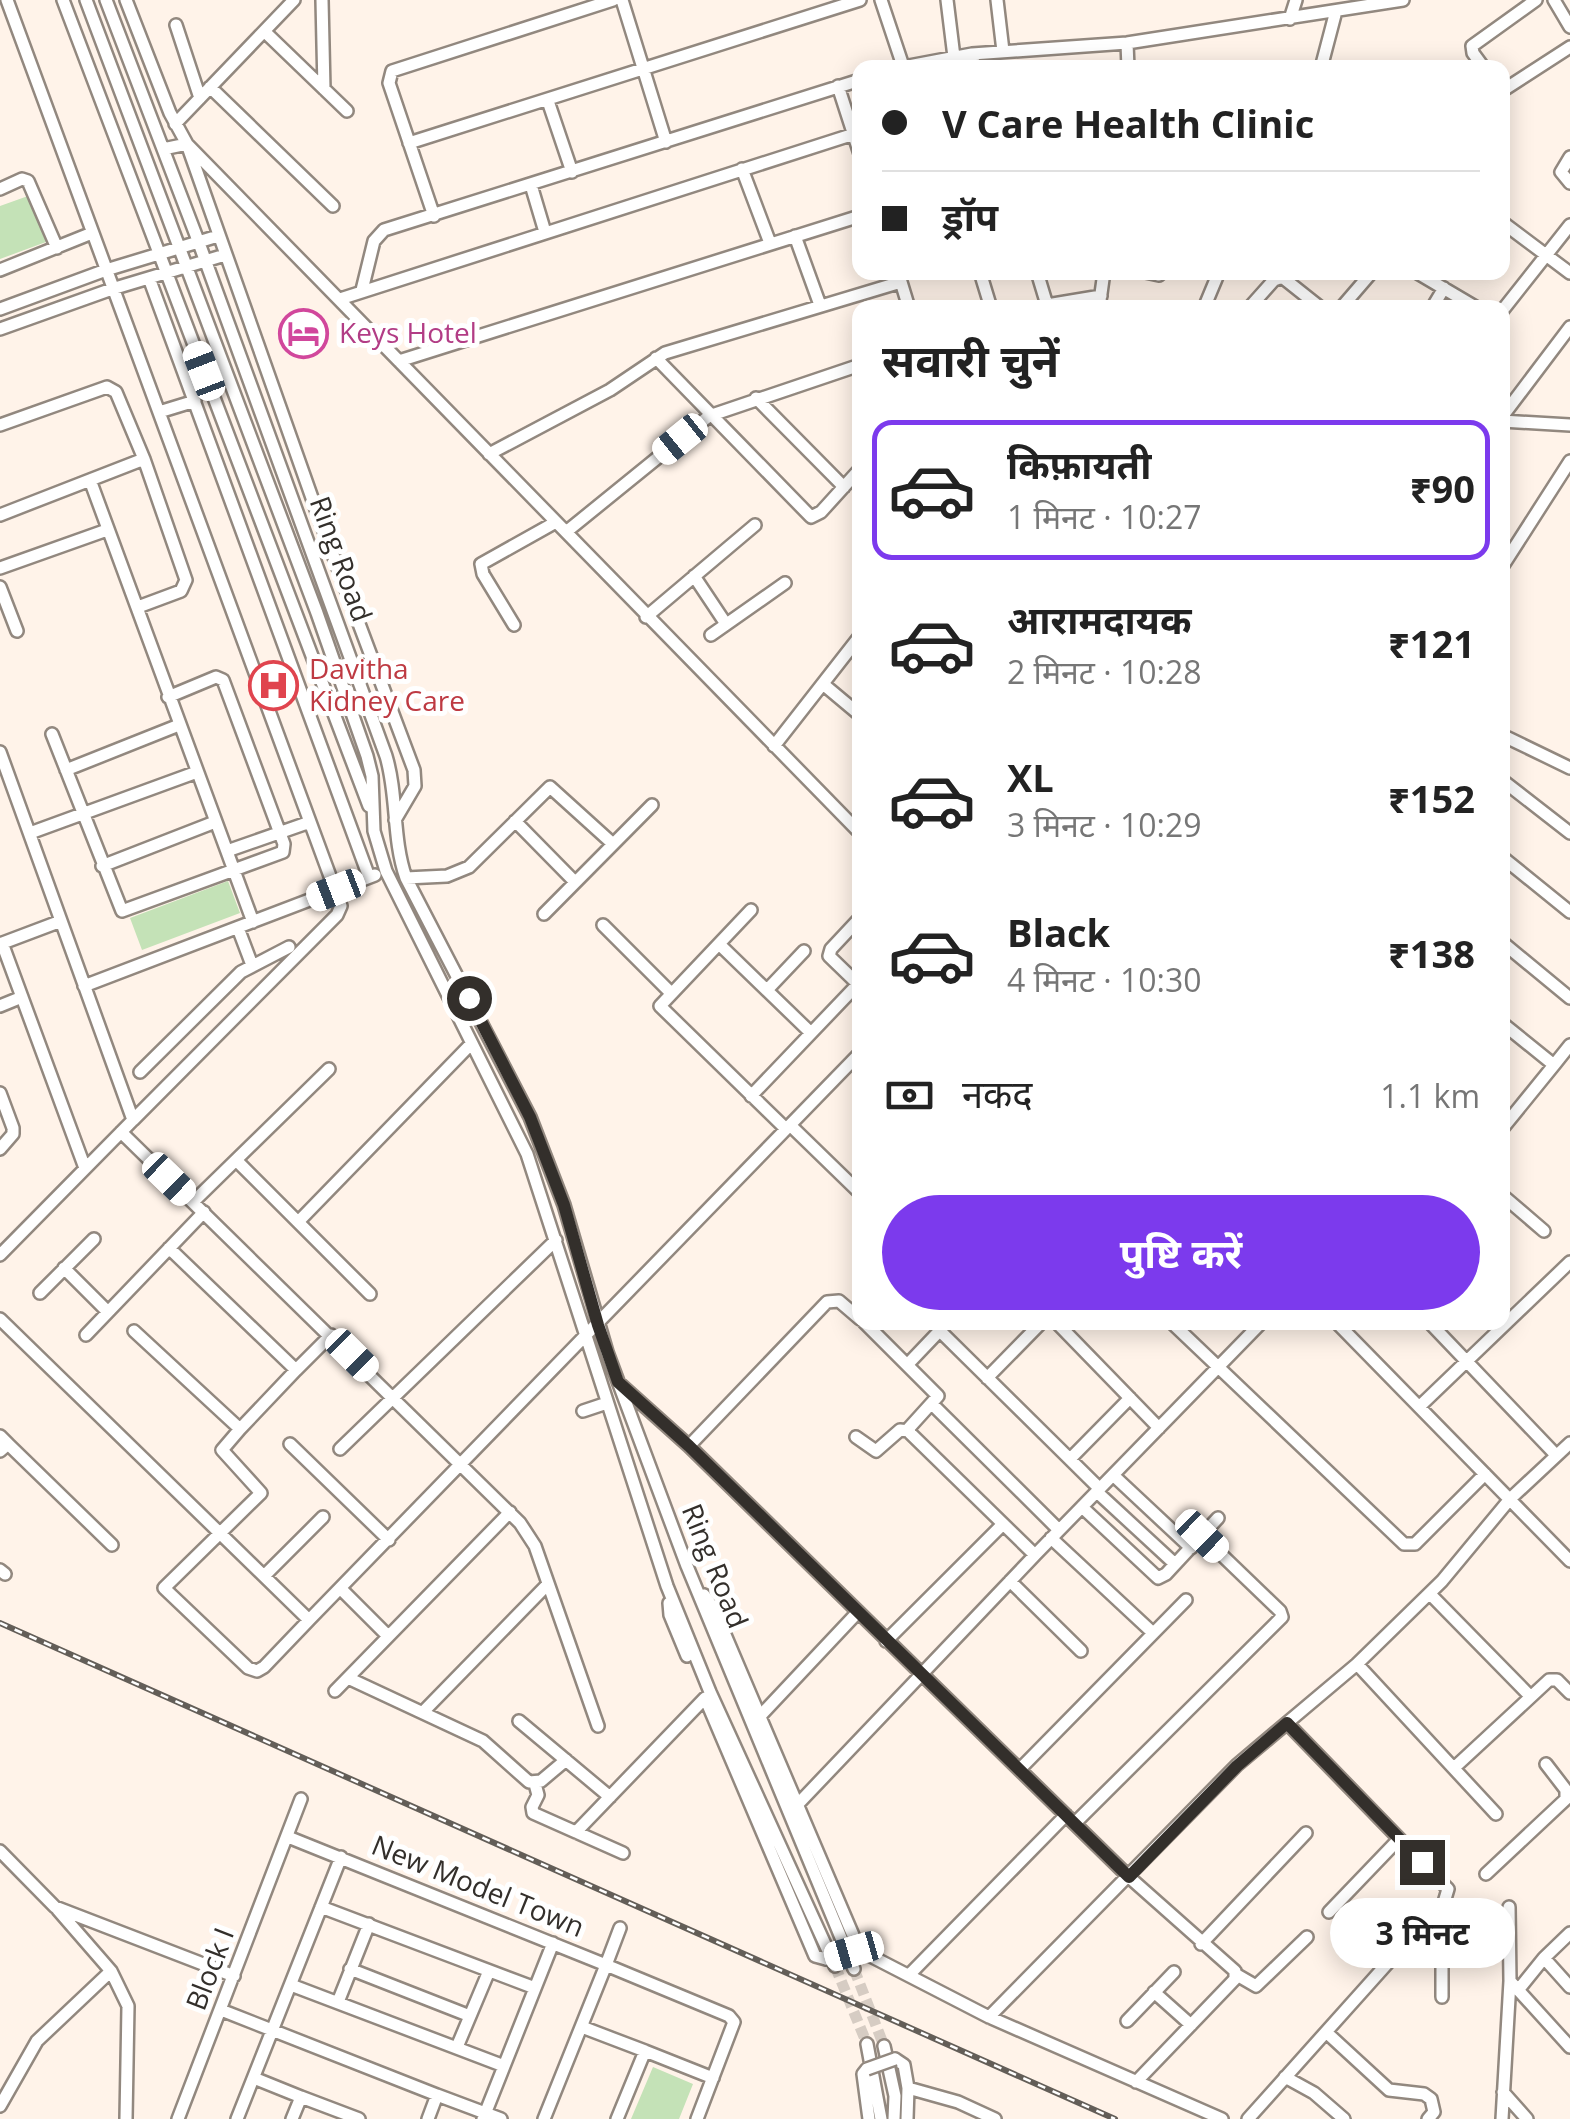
<!DOCTYPE html>
<html lang="hi">
<meta charset="utf-8">
<style>
:root{--surface:#fff;--page:#f6f6f6;--text:#222;--muted:#767676;--line:#e0e0e0;--accent:#7c3aed}
body{margin:0;font-family:"Open Sans","Noto Sans Devanagari",sans-serif;background:var(--page);color:var(--text);height:100vh;display:flex;flex-direction:column;font-size:38px;white-space:nowrap}
*{box-sizing:border-box;margin:0}
p{font-size:32px;color:var(--muted)}
.icon{flex:none;width:55px;height:55px;fill:none;stroke:currentColor;stroke-width:2;stroke-linecap:round;stroke-linejoin:round}
.map{position:relative;flex:1;overflow:hidden}
.side{position:absolute;left:852px;top:300px;width:658px;height:1030px;display:flex;flex-direction:column;background:var(--surface);border-radius:20px;box-shadow:0 5px 25px #0003}
.side>*{flex:none}
.top-card{position:absolute;left:852px;top:60px;width:658px;height:220px;border-radius:20px;box-shadow:0 5px 25px #0003;display:grid;align-content:center;height:220px;padding:0 30px;background:var(--surface)}
.end{position:absolute;width:45px;height:45px;margin:-22px;border:12px solid #332f2b;background:#fff;box-shadow:0 0 0 5px #fff}
.from{border-radius:50%}
.bubble{position:absolute;height:70px;border-radius:35px;background:var(--surface);box-shadow:0 5px 25px #0003;font-size:32px;font-weight:700;line-height:70px;text-align:center}
.car{position:absolute;width:30px;height:60px;margin:-30px -15px;border-radius:12px;box-shadow:0 0 8px 2px #0007;background:linear-gradient(#fff 24%,#345 0 40%,#fff 0 76%,#345 0 86%,#fff 0)}
.top-card b{display:flex;align-items:center;gap:35px;height:95px;font-size:38px}
.top-card b+b{border-top:2px solid var(--line)}
.top-card i{width:25px;height:25px;background:var(--text)}
ul{padding:0;list-style:none}
li{display:flex;align-items:center;gap:30px;height:140px;margin:0 20px 15px;padding:0 10px;border:5px solid transparent;border-radius:20px}
li div{flex:1}
li b{display:block;font-size:38px}
li em{font-style:normal;font-weight:700}
li.active{border-color:var(--accent)}
li>.icon{width:90px;height:90px;stroke-width:1.5}
h2{padding:0 30px;font-size:45px;line-height:120px}
.pay{display:flex;align-items:center;gap:25px;height:110px;padding:0 30px;font-size:38px}
.pay p{margin-inline-start:auto}
.button{display:flex;gap:20px;margin-top:auto;padding:20px 30px}
.button a{flex:1;height:115px;border-radius:60px;background:var(--accent);color:#fff;font-size:40px;font-weight:700;line-height:115px;text-align:center}
.map>svg:first-child{display:block}
.green{fill:#c4e2b7}
.lines{fill:none;stroke-linecap:round;stroke-linejoin:round}
.minor-tunnel{stroke:#d6ccc3;stroke-width:11;stroke-dasharray:11 5.5;stroke-linecap:butt}
.minor-casing{stroke:#92887f;stroke-width:16}
.minor{stroke:#fff;stroke-width:11}
.rail-casing{stroke:#635e58;stroke-width:6}
.rail{stroke:#fff;stroke-width:2.5;stroke-dasharray:8;stroke-linecap:butt}
.minor-bridge-casing{stroke:#92887f;stroke-width:16;stroke-linecap:butt}
.minor-bridge{stroke:#fff;stroke-width:11}
.route{stroke:#332f2b;stroke-width:12}
.labels{text-anchor:middle;stroke-width:10;stroke-linejoin:round;paint-order:stroke}
.hotel-label{font-size:28px;fill:#b23c85;stroke:#fff;text-anchor:start}
.street-label{font-size:28px;fill:#332f2b;stroke:#fff}
.health-label{font-size:28px;fill:#be3a42;stroke:#fff;text-anchor:start}
</style>
<div class="map">
<svg width="1570" height="2119" viewBox="0 0 1570 2119">
<rect width="100%" height="100%" fill="#fff3e9"/>
<path class="green" d="M28,196L46,242L0,259V206Z
M228,881L240,913L142,950L130,918Z
M653,2067L693,2084L679,2119H631Z"/>
<g class="lines">
<path class="minor-tunnel" d="M835,1966L867,2044
M854,1969L884,2046"/>
<defs>
<path id="minor" d="M7,0L341,906L337,915L133,1120
M63,0L369,806
M86,0L317,613L367,756L372,776L374,831L386,871L527,1154L667,1586L710,1692L835,1966
M106,0L199,243L386,756C398,796 392,838 406,878L530,1117L564,1205L607,1352L687,1566L854,1969
M126,0L170,113L187,144L860,833
M322,0L324,89
M622,0L666,142
M881,0L903,66
M947,0L954,57
M997,0L1003,51
M1554,0L1570,27
M1290,19L1296,0
M176,25L200,98
M265,32L347,111
M1127,43L1128,68
M972,54L1127,43L1403,0
M898,68L972,54L975,68
M1321,68L1336,11
M1484,68L1473,53L1472,46L1536,0
M838,86L860,154
M210,87L333,206
M1502,91L1570,47
M548,101L572,172
M175,124L294,0
M409,143L860,0
M163,149L187,144L317,512L414,770L415,786L395,820
M1570,157L1561,172L1570,183
M742,169L770,243
M531,185L545,232
M0,189L22,179L28,181L57,248
M434,216L389,83L392,71L613,0
M1502,222L1570,273
M795,236L820,305
M0,270L92,233
M898,272L909,308
M980,272L991,308
M1037,272L1047,305L1039,308
M1145,272L1159,275
M1416,272L1477,308
M149,278L369,877
M362,290L374,241L384,230L860,80
M340,299L854,134
M1047,305L1101,296
M1099,308L1104,272
M1204,308L1219,272
M1249,308L1274,280L1282,277L1321,308
M1341,308L1372,272
M1432,308L1444,288
M0,309L106,270L218,236
M1502,311L1570,225
M0,329L112,289L225,255
M656,358L811,517L821,512L860,469
M399,361L860,216
M756,398L844,487
M159,412L195,401
M1502,417L1570,327
M1502,421L1570,425
M0,425L107,387L116,392L144,459L186,580L181,591L138,607
M489,454L610,390L665,353L901,282
M90,480L144,459
M0,515L90,480L253,922
M566,532L709,416L860,365
M1502,567L1570,461
M0,568L107,530
M694,576L726,624
M0,587L17,631
M646,617L755,525
M514,625L483,574L481,564L556,522
M711,635L785,583
M823,684L860,715
M52,734L122,911L283,852L284,844L223,680L216,677L168,697
M1502,744L1508,738L1570,768
M774,746L860,636
M0,752L133,1120L0,1255
M66,770L179,725
M1502,780L1570,833
M515,821L575,882
M30,833L197,772
M227,851L310,822
M1502,857L1570,912
M102,866L215,822
M406,878L447,876L469,867L550,787L613,844
M751,910L660,1006L786,1129
M544,914L652,805
M860,918L831,949L829,956L860,986
M603,925L670,992
M238,928L252,965
M1502,942L1570,998
M2,943L85,1168
M0,944L61,921
M719,944L811,1033
M84,986L375,875
M767,990L804,951
M0,1006L22,997
M1502,1023L1554,1065L1570,1045
M140,1072L241,972L289,947
M0,1093L13,1128V1134L0,1149
M751,1096L858,984
M790,1125L860,1193
M1502,1129L1554,1065
M121,1132L520,1523L535,1546L598,1726
M236,1160L370,1294
M1502,1195L1544,1231
M193,1202L329,1069
M299,1221L471,1044
M169,1248L296,1370L331,1335
M64,1268L108,1312
M40,1293L94,1239
M0,1319L309,1620L860,1053
M1056,1322L1159,1428
M1171,1322L1404,1544H1415L1485,1474
M1336,1322L1570,1561
M1429,1322L1556,1455
M134,1331L240,1429L296,1370
M940,1331L1100,1489
M86,1335L204,1212
M908,1364L948,1322
M987,1378L1042,1322
M621,1385L689,1446L1129,1877L1235,1971V1979L1136,2082
M932,1404L1059,1530
M1420,1406L1570,1262
M583,1411L607,1403
M240,1429L222,1450L261,1493L164,1588L248,1668L257,1671L264,1667L309,1620
M0,1436L8,1444L0,1451
M856,1437L876,1451L900,1430L909,1431
M8,1444L112,1545
M290,1444L389,1540
M689,1446L827,1302L839,1301L860,1319
M340,1449L556,1240
M1070,1459L1130,1398
M1113,1475L1191,1548
M1097,1492L1175,1564
M1082,1507L1158,1578L1166,1574L1218,1518
M1051,1538L1153,1633
M1035,1555L1262,1322
M0,1570L5,1574
M264,1576L323,1517
M1010,1581L1081,1651
M341,1589L388,1636
M1430,1594L1530,1696
M704,1595L714,1609L858,1947L854,1951
M669,1603L670,1615L687,1656
M886,1641L1003,1524
M1357,1664L1442,1581L1510,1499L1570,1443
M348,1678L483,1741L529,1782L541,1781L566,1760
M335,1691L510,1512
M706,1700L815,1956L826,1959
M423,1712L548,1584
M762,1714L857,1613
M519,1721L610,1797
M1287,1723L1448,1889L1442,1909V1997
M1455,1767L1549,1680H1557L1570,1693
M1020,1769L1186,1600
M535,1784L538,1795L532,1807L533,1813L623,1853
M799,1803L1035,1555L910,1433L909,1428L938,1396L864,1322
M1075,1823L1282,1617L1280,1611L1202,1536
M576,1832L705,1698
M288,1837L606,1965L544,2119
M0,1851L55,1907L234,1976
M1486,1874L1566,1799V1790L1546,1764
M321,1907L535,1988
M58,1910L111,1971L128,2006L126,2119
M1329,1912L1399,1839
M620,1928L606,1965L729,2016L734,2022L697,2119
M1201,1944L1306,1833
M857,1949L989,2017L1222,2119
M1544,1958L1570,1933
M350,1969L470,2016
M909,1975L1066,1815
M1237,1975L1256,1986L1307,1937
M1510,1981L1570,2047
M291,1985L504,2066
M1519,1989L1544,1958L1570,1987
M1154,1992L1191,2025
M338,2002L369,1924
M221,2010L437,2095L428,2119
M989,2017L1237,1765L1357,1664L1496,1814
M1127,2021L1174,1972
M582,2027L645,2051L617,2119
M1326,2032L1389,2090L1424,2094L1431,2099L1434,2112L1428,2119
M867,2044L881,2119
M884,2046L895,2096L894,2119
M457,2047L489,1971
M645,2051L713,2078
M895,2059L904,2065L908,2088L907,2119
M867,2069L863,2074L869,2119
M1285,2077L1314,2093L1344,2119
M254,2078L301,2097
M908,2088L958,2102L995,2119
M1503,2092L1527,2119
M437,2095L501,2119
M0,2106L37,2041L111,1971
M178,2119L301,1799
M237,2119L341,1857
M292,2119L301,2097L359,2119
M483,2119L553,1943
M1248,2119L1394,1956L1442,1909
M1502,2119L1510,1981L1509,1907"/>
</defs>
<use href="#minor" class="minor-casing"/>
<use href="#minor" class="minor"/>
<defs>
<path id="rail" d="M0,1623L1115,2119"/>
</defs>
<use href="#rail" class="rail-casing"/>
<use href="#rail" class="rail"/>
<defs>
<path id="minor-bridge" d="M826,1959L854,1951
M867,2069L895,2059"/>
</defs>
<use href="#minor-bridge" class="minor-bridge-casing"/>
<use href="#minor-bridge" class="minor-bridge"/>
</g>
<g class="lines">
<path class="route" d="M469,998L530,1117L564,1205L598,1325L618,1382L689,1446L1129,1877L1237,1766L1287,1723L1422,1862"/>
</g>
<defs>
<symbol id="hotel-ring" viewBox="-11 -11 22 22"><circle r="9.5" fill="#fff" stroke="#d1479c" stroke-width="1.5"/><path d="M-6-4.5h1.5V1H6V5H4.5V3h-9V5H-6ZM-4 0a1.8 1.8 0 1 1 3.6 0ZM.5 0V-2.5h3Q6-2.5 6 0Z" fill="#d1479c"/></symbol>
<symbol id="hospital-ring" viewBox="-11 -11 22 22"><circle r="9.5" fill="#fff" stroke="#e0444e" stroke-width="1.5"/><path d="M-5-5h3v3.5h4V-5h3V5h-3V1.5h-4V5h-3Z" fill="#e0444e"/></symbol>
</defs>
<g fill-rule="evenodd">
<use href="#hotel-ring" x="276" y="306" width="55" height="55"/>
<use href="#hospital-ring" x="246" y="658" width="55" height="55"/>
</g>
<g class="labels">
<g class="hotel-label">
<text x="339" y="343">Keys Hotel</text>
</g>
<g class="street-label">
<text transform="translate(341 559) rotate(70)" y="10">Ring Road</text>
<text transform="translate(715 1566) rotate(68)" y="10">Ring Road</text>
<text transform="translate(478 1886) rotate(22)" y="10">New Model Town</text>
<text transform="translate(210 1969) rotate(-69)" y="10">Block I</text>
</g>
<g class="health-label">
<text x="309" y="679">Davitha<tspan x="309" dy="32">Kidney Care</tspan></text>
</g>
</g>
</svg>
<i class="end from" style="left:469px;top:998px"></i>
<i class="end" style="left:1422px;top:1862px"></i>
<div class="bubble" style="left:1330px;top:1898px;width:185px">3 मिनट</div>
<i class="car" style="left:204px;top:371px;rotate:339deg"></i>
<i class="car" style="left:680px;top:439px;rotate:231deg"></i>
<i class="car" style="left:336px;top:890px;rotate:249deg"></i>
<i class="car" style="left:169px;top:1179px;rotate:134deg"></i>
<i class="car" style="left:352px;top:1355px;rotate:135deg"></i>
<i class="car" style="left:1202px;top:1536px;rotate:134deg"></i>
<i class="car" style="left:854px;top:1951px;rotate:254deg"></i>
<div class="top-card">
<b><i class="from"></i>V Care Health Clinic</b>
<b><i></i>ड्रॉप</b>
</div>
<section class="side">
<h2>सवारी चुनें</h2>
<ul>
<li class="active"><svg class="icon" aria-label="car" viewBox="0 0 24 24"><path d="M5 17H2v-5l4-1 3-4h7l3 4 3 1v5h-3M9 17h6M6 11h13"/><circle cx="7" cy="17" r="2"/><circle cx="17" cy="17" r="2"/></svg><div><b>किफ़ायती</b><p>1 मिनट · 10:27</p></div><em>₹90</em></li>
<li><svg class="icon" aria-label="car" viewBox="0 0 24 24"><path d="M5 17H2v-5l4-1 3-4h7l3 4 3 1v5h-3M9 17h6M6 11h13"/><circle cx="7" cy="17" r="2"/><circle cx="17" cy="17" r="2"/></svg><div><b>आरामदायक</b><p>2 मिनट · 10:28</p></div><em>₹121</em></li>
<li><svg class="icon" aria-label="car" viewBox="0 0 24 24"><path d="M5 17H2v-5l4-1 3-4h7l3 4 3 1v5h-3M9 17h6M6 11h13"/><circle cx="7" cy="17" r="2"/><circle cx="17" cy="17" r="2"/></svg><div><b>XL</b><p>3 मिनट · 10:29</p></div><em>₹152</em></li>
<li><svg class="icon" aria-label="car" viewBox="0 0 24 24"><path d="M5 17H2v-5l4-1 3-4h7l3 4 3 1v5h-3M9 17h6M6 11h13"/><circle cx="7" cy="17" r="2"/><circle cx="17" cy="17" r="2"/></svg><div><b>Black</b><p>4 मिनट · 10:30</p></div><em>₹138</em></li>
</ul>
<div class="pay"><svg class="icon" aria-label="cash" viewBox="0 0 24 24"><path d="M3 7h18v10H3z"/><circle cx="12" cy="12" r="2"/></svg>नकद<p>1.1 km</p></div>
<div class="button"><a>पुष्टि करें</a></div>
</section>
</div>
